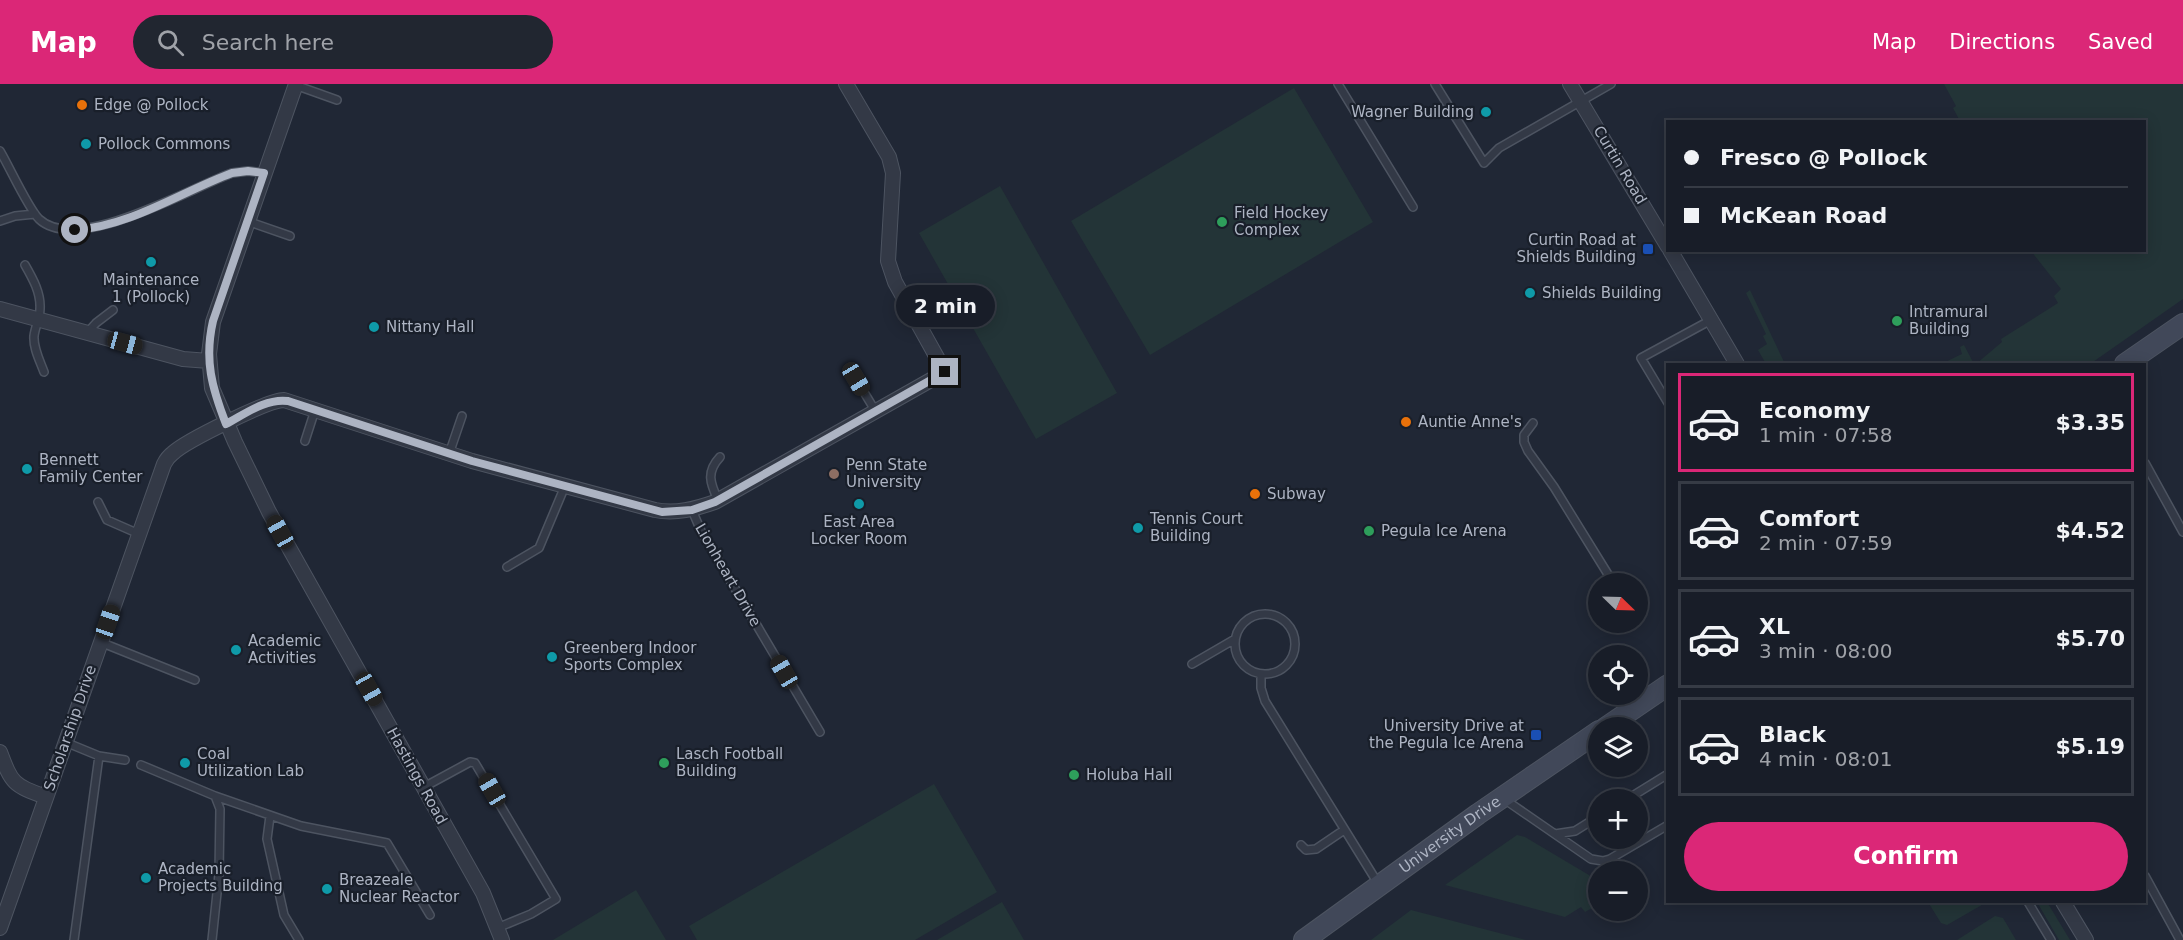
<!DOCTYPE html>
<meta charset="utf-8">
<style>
:root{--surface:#181d28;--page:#212630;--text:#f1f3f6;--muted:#9fa2a8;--line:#363b45;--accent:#db2777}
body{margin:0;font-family:"DejaVu Sans",sans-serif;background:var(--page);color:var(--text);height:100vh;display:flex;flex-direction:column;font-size:22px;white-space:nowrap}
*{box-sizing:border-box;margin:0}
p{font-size:20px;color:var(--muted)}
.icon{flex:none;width:33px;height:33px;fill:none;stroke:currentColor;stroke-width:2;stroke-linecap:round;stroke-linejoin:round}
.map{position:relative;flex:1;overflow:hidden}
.panel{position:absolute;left:1666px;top:279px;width:480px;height:540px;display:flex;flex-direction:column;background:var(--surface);border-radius:0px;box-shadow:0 3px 15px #0003,0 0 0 2px var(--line)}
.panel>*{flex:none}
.guide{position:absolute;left:1666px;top:36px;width:480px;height:132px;border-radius:0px;box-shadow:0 3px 15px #0003,0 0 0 2px var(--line);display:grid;align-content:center;height:132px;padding:0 18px;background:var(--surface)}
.needle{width:39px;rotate:113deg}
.tools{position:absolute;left:1588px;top:489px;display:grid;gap:12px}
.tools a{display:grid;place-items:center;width:60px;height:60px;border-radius:50%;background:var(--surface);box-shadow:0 3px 15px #0003,0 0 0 2px var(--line);font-size:30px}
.end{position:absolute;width:27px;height:27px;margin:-14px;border:8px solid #adb4c3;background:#111;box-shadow:0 0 0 3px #111}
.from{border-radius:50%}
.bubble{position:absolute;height:42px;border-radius:21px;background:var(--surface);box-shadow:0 3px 15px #0003,0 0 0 2px var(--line);font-size:20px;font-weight:600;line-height:42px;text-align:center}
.car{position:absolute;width:18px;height:36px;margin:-18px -9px;border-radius:8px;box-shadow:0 0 4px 2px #0007;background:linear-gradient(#222 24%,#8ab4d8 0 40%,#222 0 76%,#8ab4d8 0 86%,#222 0)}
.guide b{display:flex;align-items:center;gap:21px;height:57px;font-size:22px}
.guide b+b{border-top:2px solid var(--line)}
.guide i{width:15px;height:15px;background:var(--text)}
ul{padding:10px 0 0;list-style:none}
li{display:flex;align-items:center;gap:18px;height:99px;margin:0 12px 9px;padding:0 6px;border:3px solid var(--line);border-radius:0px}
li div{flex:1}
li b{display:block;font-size:22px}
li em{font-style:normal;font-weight:600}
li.selected{border-color:var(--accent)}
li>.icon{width:54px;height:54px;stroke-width:1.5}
.cta{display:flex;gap:12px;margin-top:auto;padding:12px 18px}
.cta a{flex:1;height:69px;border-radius:36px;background:var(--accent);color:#fff;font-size:24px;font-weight:600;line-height:69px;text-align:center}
header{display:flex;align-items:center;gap:36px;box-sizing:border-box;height:84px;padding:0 30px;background:var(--accent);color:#fff}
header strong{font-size:28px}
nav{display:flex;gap:33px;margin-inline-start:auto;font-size:21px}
.search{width:420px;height:54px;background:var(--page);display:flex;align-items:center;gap:15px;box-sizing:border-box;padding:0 21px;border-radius:33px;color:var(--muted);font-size:22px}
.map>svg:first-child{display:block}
.green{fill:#233437}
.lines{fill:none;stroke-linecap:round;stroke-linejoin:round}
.lane-casing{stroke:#4d5461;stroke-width:10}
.street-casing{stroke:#4d5461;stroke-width:16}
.secondary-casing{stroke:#4d5461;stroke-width:22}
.lane{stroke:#333946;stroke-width:7}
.street{stroke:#333946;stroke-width:14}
.secondary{stroke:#414859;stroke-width:20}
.route{stroke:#adb4c3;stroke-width:8}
.food-dot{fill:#e8710a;stroke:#191f2a;stroke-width:2}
.culture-dot{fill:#0f9aa8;stroke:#191f2a;stroke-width:2}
.leisure-dot{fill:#2e9e5b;stroke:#191f2a;stroke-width:2}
.transit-dot{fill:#1a4fb4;stroke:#191f2a;stroke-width:2}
.education-dot{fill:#8d6e63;stroke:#191f2a;stroke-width:2}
.labels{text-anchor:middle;stroke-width:4.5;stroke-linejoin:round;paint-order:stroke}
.poi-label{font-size:15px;fill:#adb4c3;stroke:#191f2a;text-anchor:start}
.street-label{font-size:15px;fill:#adb4c3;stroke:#191f2a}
</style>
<header>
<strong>Map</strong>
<div class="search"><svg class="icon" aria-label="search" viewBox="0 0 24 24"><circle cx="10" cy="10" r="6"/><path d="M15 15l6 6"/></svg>Search here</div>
<nav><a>Map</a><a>Directions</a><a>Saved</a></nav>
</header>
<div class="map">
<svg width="2183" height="856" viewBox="0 0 2183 856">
<rect width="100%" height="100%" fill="#202735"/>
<path class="green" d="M1944,0H2183V215L2090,280H1976L2002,258L2001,255L2058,219L2054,212L2061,205L2031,167L2145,166V38L1960,37L1953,24L1956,22Z
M1294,4L1373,138L1150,271L1071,137Z
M1000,102L1117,309L1036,355L919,149Z
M1750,206L1785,280H1766L1758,266L1767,260L1763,252L1766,250L1746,209Z
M1964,261L1974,280H1941L1962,270L1960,263Z
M934,700L997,808L915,856H697L689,842Z
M1517,751L1525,753L1599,797V820L1585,828L1581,823L1565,833L1445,801Z
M636,806L666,856H553Z
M1002,818L1024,856H937Z
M1928,818H1987L1947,841L1941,839Z
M2037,818H2047L2070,856H2059Z
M1411,826L1526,856H1371Z
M1995,832L2003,834L2016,856H1957Z"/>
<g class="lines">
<defs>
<path id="lane" d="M1338,0L1413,123
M1435,0L1484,79L1499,64L1611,0
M295,1L337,16
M0,67C9,82 28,124 39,135C77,171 190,104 232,89L248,87L264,89
M0,137L15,132L35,130
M247,137L290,152
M25,181C33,195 41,209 40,225C40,234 35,243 34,252C33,264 40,277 44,288
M87,249L96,239L113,226
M856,295L876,328
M1668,319L1641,274L1711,236
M1533,339L1524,351V358L1528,367L1554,403L1614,500
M305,357L315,326
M449,370L462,332
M2145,379L2183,448
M718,416C710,399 706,388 720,373
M98,418L107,436L139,450
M692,426L701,447L820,648
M507,483L539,464L565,402
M1638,516V515
M1235 560a30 30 0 1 1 60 0a30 30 0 1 1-60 0Z
M100,558L195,596
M1192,580L1235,555
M1261,590V604L1265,617L1379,801
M65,658L99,672L74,856
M99,672L125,676
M141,681L215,712L220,725L219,790L212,856
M424,703L470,678L475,679L556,815L531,830L497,844
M215,712L301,742L387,759L430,831
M1504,715L1591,775L1603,777L1610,775L1668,741
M1626,716L1668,690
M270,732L267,755L284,831L299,856
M1555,750L1575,747L1599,732
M1301,761L1306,766L1316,765L1344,746
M2145,792L2180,856
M2028,818L2051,856"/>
<path id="street" d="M296,0L213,238L209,270L212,304L235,358L269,428L483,809L502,856
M1570,0L1668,163
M1670,166L1737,280
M0,225L183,275L209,277
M0,668C12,700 13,701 46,713
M2063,818L2086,856
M0,844L164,380C166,376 169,372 173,369C186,357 268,316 284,316L472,377L655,426C676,430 695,425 715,418L945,288L895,198L888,177L893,89L889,73L846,0"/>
<g id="secondary">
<path d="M2125,280L2183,240"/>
<path d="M1605,644L1668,601"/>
<path id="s1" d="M1304,856L1478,730L1599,647"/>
</g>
</defs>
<use href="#lane" class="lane-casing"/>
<use href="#street" class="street-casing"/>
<use href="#secondary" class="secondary-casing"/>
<use href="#lane" class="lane"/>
<use href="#street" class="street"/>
<use href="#secondary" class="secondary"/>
</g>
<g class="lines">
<path class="route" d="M75,146C131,142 181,108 232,89L248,87L264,89L213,237C204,276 212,304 226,340C245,330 266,314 288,317L472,377L662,428L692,426L715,418L945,288"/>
</g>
<g class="food-dot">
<circle cx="82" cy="21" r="6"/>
<circle cx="1406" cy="338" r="6"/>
<circle cx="1255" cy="410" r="6"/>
</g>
<g class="culture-dot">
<circle cx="1486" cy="28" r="6"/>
<circle cx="86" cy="60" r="6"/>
<circle cx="151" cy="178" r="6"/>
<circle cx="1530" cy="209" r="6"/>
<circle cx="374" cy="243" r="6"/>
<circle cx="27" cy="385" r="6"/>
<circle cx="859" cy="420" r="6"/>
<circle cx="1138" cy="444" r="6"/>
<circle cx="236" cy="566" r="6"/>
<circle cx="552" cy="573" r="6"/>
<circle cx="185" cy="679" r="6"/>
<circle cx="146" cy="794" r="6"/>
<circle cx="327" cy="805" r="6"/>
</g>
<g class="leisure-dot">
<circle cx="1222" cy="138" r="6"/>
<circle cx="1897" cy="237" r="6"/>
<circle cx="1369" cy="447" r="6"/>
<circle cx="664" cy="679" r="6"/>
<circle cx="1074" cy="691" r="6"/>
</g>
<g class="transit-dot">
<rect x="1642" y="159" width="12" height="12" rx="3"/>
<rect x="1530" y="645" width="12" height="12" rx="3"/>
</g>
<circle class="education-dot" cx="834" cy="390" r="6"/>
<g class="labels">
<g class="poi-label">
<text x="94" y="26">Edge @ Pollock</text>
<text x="1474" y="33" text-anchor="end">Wagner Building</text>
<text x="98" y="65">Pollock Commons</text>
<text x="1234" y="134">Field Hockey<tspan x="1234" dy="17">Complex</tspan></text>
<text x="1636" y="161" text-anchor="end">Curtin Road at<tspan x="1636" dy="17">Shields Building</tspan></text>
<text x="151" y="201" text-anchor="middle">Maintenance<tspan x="151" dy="17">1 (Pollock)</tspan></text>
<text x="1542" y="214">Shields Building</text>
<text x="1909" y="233">Intramural<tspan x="1909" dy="17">Building</tspan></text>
<text x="386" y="248">Nittany Hall</text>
<text x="1418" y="343">Auntie Anne's</text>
<text x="39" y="381">Bennett<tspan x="39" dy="17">Family Center</tspan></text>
<text x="846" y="386">Penn State<tspan x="846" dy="17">University</tspan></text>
<text x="1267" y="415">Subway</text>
<text x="1150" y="440">Tennis Court<tspan x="1150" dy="17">Building</tspan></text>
<text x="859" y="443" text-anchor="middle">East Area<tspan x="859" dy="17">Locker Room</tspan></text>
<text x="1381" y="452">Pegula Ice Arena</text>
<text x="248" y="562">Academic<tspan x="248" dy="17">Activities</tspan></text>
<text x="564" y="569">Greenberg Indoor<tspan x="564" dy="17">Sports Complex</tspan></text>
<text x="1524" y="647" text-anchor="end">University Drive at<tspan x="1524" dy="17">the Pegula Ice Arena</tspan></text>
<text x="197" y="675">Coal<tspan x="197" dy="17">Utilization Lab</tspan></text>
<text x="676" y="675">Lasch Football<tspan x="676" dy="17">Building</tspan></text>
<text x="1086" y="696">Holuba Hall</text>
<text x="158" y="790">Academic<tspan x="158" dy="17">Projects Building</tspan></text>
<text x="339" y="801">Breazeale<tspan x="339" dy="17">Nuclear Reactor</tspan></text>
</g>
<g class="street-label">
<text transform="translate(1620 81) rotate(59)" y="5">Curtin Road</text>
<text transform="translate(728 491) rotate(60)" y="5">Lionheart Drive</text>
<text transform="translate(70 644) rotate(-71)" y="5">Scholarship Drive</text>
<text transform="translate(417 692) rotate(61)" y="5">Hastings Road</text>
<text dy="5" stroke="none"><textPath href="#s1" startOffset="180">University Drive</textPath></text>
</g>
</g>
</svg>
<div class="tools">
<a><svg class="needle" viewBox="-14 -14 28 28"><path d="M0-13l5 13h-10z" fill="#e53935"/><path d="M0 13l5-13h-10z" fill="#9fa2a8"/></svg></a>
<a><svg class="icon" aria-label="locate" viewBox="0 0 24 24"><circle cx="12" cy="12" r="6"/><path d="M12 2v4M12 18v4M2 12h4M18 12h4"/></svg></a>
<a><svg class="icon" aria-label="layers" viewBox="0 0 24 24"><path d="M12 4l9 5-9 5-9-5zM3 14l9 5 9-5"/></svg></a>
<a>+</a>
<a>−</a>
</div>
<i class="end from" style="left:75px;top:146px"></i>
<i class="end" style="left:945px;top:288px"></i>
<div class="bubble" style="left:896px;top:201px;width:99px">2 min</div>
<i class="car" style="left:125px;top:259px;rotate:105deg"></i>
<i class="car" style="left:856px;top:295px;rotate:149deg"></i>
<i class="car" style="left:280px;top:448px;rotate:331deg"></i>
<i class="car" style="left:108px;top:538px;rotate:19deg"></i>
<i class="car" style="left:784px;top:588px;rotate:330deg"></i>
<i class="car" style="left:369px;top:605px;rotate:151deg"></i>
<i class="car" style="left:492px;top:706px;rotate:330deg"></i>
<div class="guide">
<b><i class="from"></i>Fresco @ Pollock</b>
<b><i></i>McKean Road</b>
</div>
<section class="panel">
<ul>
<li class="selected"><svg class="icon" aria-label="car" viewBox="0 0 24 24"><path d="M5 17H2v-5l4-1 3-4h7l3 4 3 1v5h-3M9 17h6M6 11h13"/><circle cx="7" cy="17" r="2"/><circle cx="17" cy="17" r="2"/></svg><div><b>Economy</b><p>1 min · 07:58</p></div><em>$3.35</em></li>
<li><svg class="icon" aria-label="car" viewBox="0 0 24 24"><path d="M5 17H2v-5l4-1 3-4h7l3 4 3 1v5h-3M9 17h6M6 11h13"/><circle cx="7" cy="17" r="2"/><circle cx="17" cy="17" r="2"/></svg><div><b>Comfort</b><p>2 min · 07:59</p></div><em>$4.52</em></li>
<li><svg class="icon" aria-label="car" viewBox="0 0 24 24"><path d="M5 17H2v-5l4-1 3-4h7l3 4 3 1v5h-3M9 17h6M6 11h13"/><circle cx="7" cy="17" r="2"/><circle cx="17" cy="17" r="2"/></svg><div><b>XL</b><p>3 min · 08:00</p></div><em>$5.70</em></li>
<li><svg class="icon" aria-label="car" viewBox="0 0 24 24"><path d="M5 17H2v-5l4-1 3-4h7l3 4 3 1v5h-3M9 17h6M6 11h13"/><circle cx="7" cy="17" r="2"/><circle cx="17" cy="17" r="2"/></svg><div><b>Black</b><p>4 min · 08:01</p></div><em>$5.19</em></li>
</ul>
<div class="cta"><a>Confirm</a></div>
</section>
</div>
